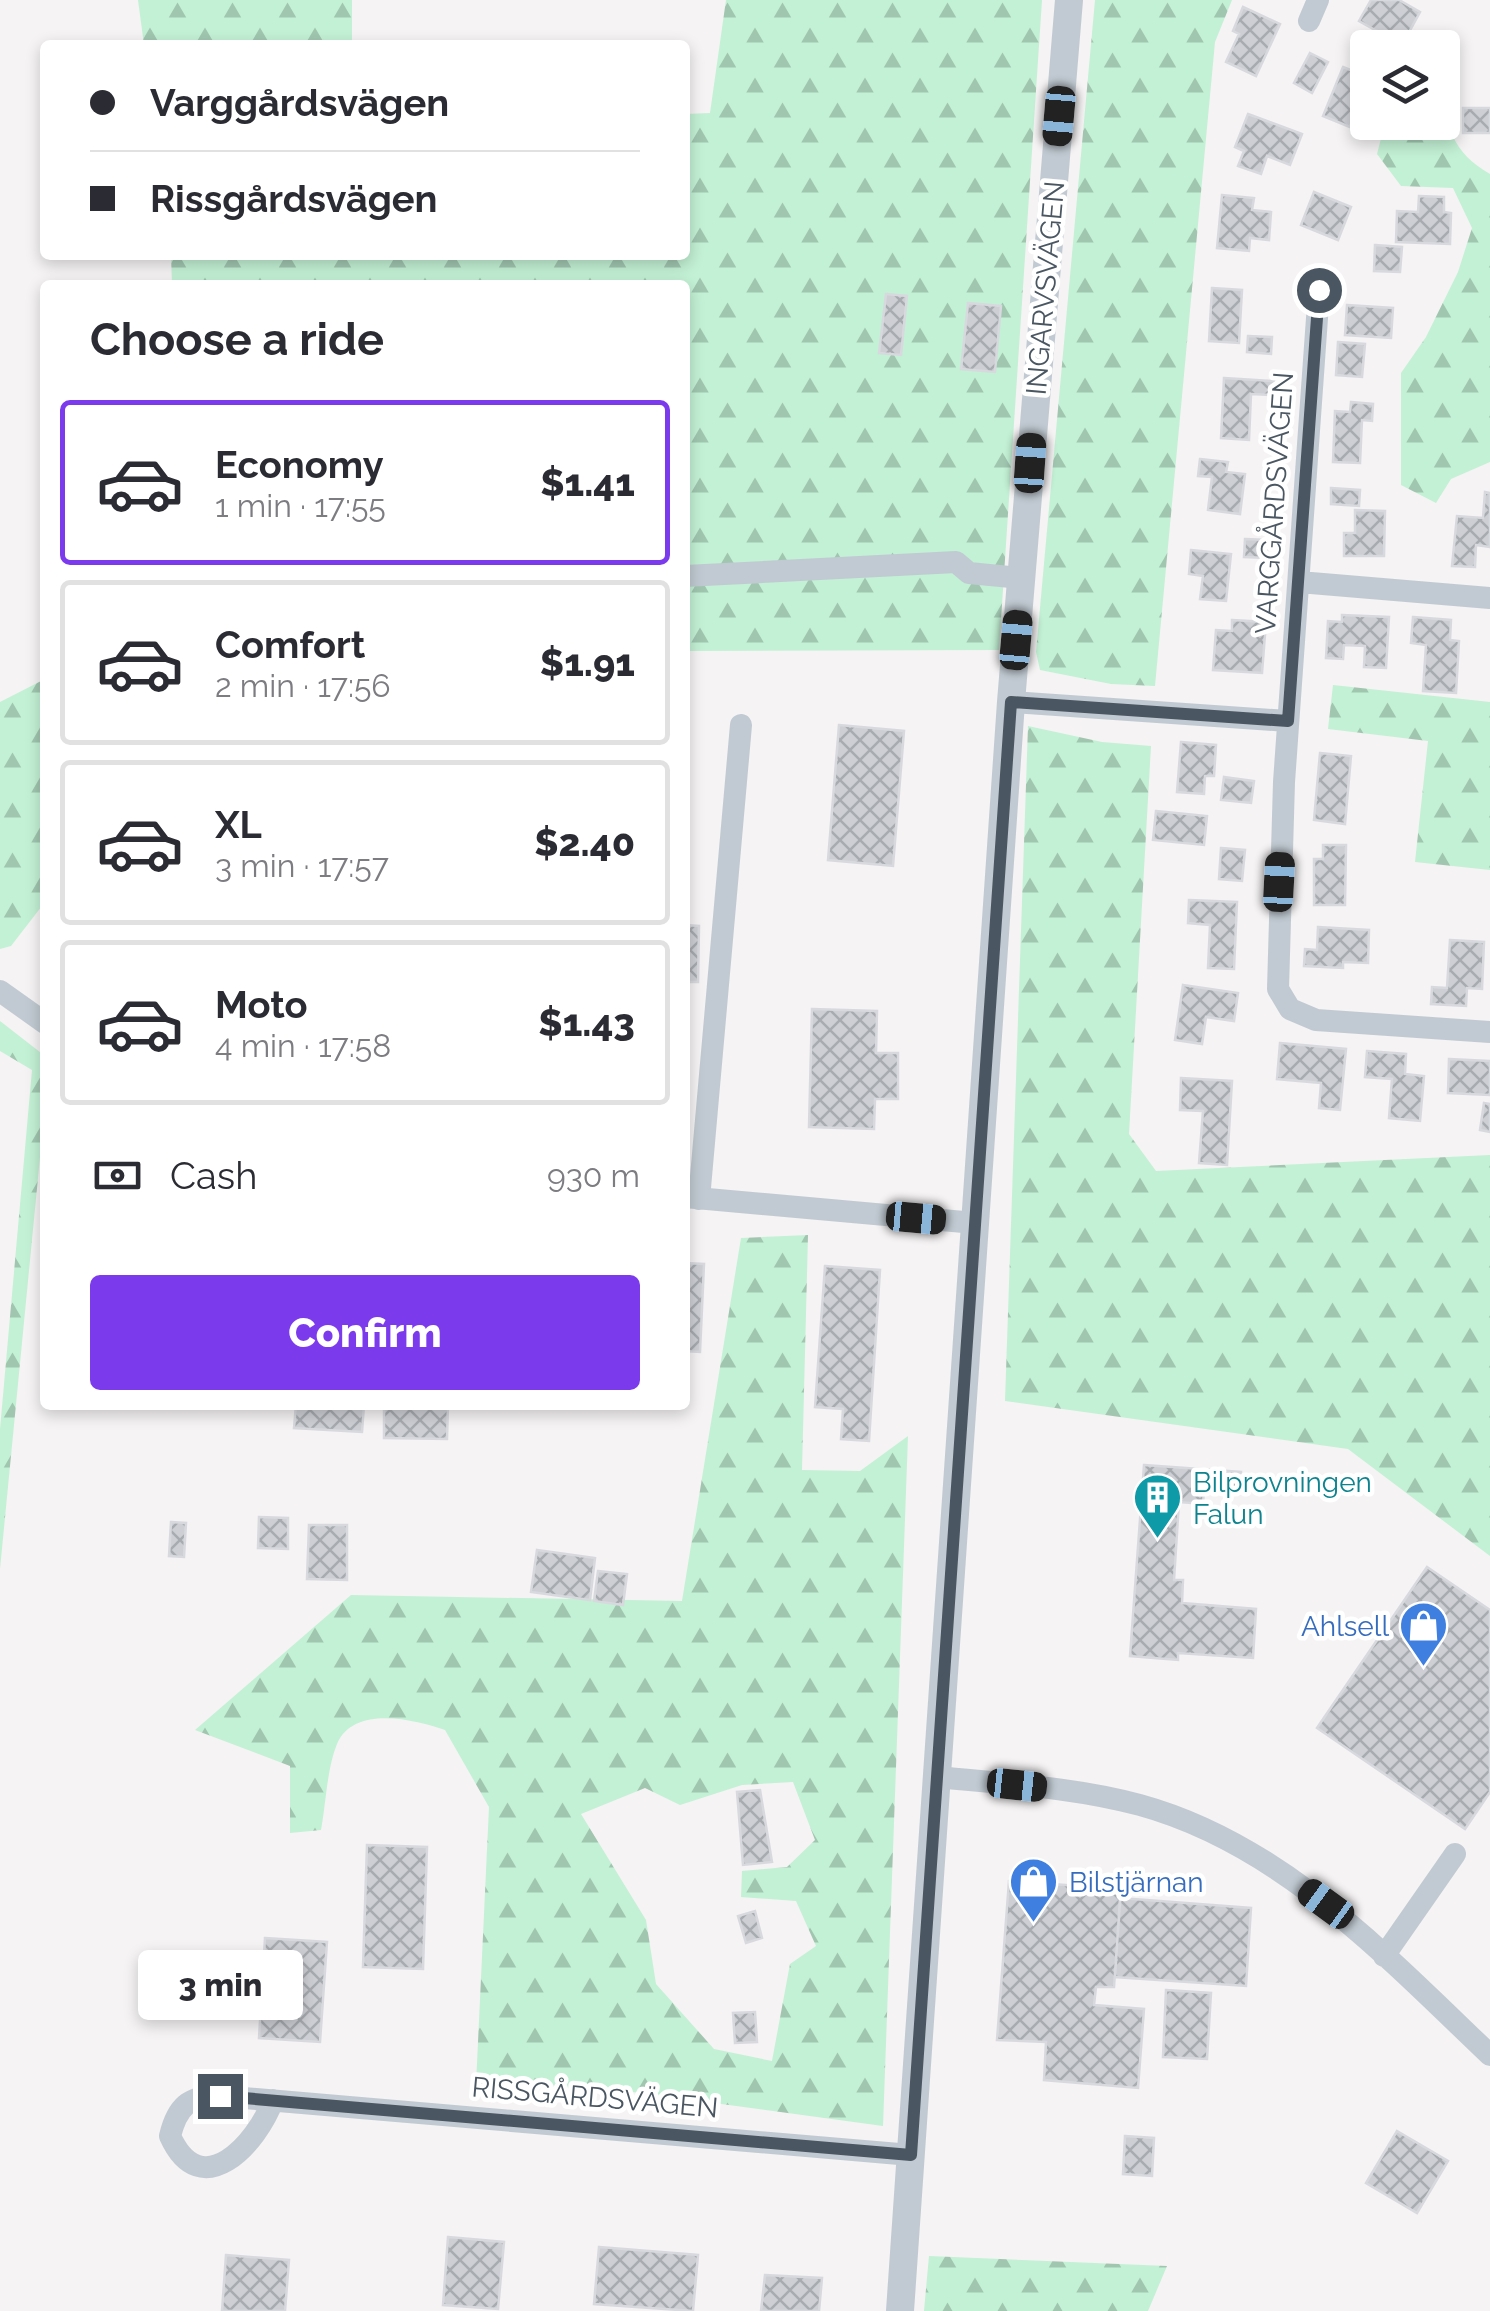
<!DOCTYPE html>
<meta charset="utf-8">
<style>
:root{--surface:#fff;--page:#f7f7f7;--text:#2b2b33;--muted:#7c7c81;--line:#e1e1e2;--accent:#7c3aed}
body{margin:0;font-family:Raleway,sans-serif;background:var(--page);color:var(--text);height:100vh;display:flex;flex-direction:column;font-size:38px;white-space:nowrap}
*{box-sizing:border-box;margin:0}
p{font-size:32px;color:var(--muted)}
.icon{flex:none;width:55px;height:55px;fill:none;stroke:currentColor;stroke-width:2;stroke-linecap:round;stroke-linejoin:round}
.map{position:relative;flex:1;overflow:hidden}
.details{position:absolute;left:40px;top:280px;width:650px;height:1130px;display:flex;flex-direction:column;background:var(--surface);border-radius:10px;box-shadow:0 5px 15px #0003}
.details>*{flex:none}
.guide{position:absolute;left:40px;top:40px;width:650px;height:220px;border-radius:10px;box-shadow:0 5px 15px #0003;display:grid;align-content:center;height:220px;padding:0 50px;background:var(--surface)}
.fabs{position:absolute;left:1350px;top:30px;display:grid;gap:20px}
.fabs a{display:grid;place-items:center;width:110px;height:110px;border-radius:10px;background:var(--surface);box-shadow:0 5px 15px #0003;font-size:50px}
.end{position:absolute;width:45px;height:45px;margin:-22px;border:12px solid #4a5661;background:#fff;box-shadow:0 0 0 5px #fff}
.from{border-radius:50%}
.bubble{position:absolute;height:70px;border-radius:10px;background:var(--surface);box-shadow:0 5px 15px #0003;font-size:32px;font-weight:800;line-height:70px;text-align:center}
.car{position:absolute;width:30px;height:60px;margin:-30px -15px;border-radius:12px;box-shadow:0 0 8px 2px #0007;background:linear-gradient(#222 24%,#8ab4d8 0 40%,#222 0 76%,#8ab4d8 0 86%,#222 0)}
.guide b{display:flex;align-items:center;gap:35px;height:95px;font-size:38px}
.guide b+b{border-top:2px solid var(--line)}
.guide i{width:25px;height:25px;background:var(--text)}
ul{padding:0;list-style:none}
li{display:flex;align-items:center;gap:30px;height:165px;margin:0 20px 15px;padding:0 30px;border:5px solid var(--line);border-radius:10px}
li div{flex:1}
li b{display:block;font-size:38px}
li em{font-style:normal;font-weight:800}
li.active{border-color:var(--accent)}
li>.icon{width:90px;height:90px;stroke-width:1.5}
h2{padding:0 50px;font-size:45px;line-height:120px}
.pay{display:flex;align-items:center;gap:25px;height:110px;padding:0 50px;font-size:38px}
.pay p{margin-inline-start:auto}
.action{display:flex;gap:20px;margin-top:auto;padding:20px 50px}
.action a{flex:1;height:115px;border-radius:10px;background:var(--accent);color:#fff;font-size:40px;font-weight:800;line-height:115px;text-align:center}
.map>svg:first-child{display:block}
.forest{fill:url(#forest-firs);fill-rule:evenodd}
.building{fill:url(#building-cross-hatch);stroke:#d7d9de;stroke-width:2.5}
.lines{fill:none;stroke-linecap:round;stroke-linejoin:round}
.minor{stroke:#c1cad2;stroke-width:22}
.tertiary{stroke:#c1cad2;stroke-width:28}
.route{stroke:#4a5661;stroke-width:12}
.labels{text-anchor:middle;stroke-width:9;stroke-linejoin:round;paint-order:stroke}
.street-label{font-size:28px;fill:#4a5661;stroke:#fff}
.culture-label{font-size:28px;fill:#0d838f;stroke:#fff;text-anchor:start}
.shop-label{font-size:28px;fill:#366cbe;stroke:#fff;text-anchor:end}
</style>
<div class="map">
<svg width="1490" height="2311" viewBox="0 0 1490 2311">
<defs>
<pattern id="forest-firs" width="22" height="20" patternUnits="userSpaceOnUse" patternTransform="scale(2.5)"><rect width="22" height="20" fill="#c3f1d5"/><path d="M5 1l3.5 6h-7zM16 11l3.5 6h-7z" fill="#a0c6b0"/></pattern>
<pattern id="building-cross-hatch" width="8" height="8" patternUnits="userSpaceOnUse" patternTransform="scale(2.5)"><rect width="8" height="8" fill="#cdcfd5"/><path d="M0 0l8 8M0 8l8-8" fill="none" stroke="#a8abb0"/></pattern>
</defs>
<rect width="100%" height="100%" fill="#f5f3f3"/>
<path class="forest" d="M138,0H352V45H144Z
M726,0H1042L999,650L685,651V285H172L171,255H685V114L710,113Z
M1095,0H1232L1215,42L1155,686L1111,684L1040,670L1036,652Z
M1443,85C1446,127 1452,152 1490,174V462L1451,479L1436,503L1401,485V373L1426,337L1458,272L1472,228L1453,188L1401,186L1377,154L1385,123L1442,122Z
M45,679V902L11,946L0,949V702Z
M1333,685L1490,702V870L1415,862L1428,741L1328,729Z
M1028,726L1102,742L1151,746L1129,1134L1156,1171L1490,1155V1556L1348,1449L1005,1401Z
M0,1021L45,1056V1106L0,1569V1429L32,1070L0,1051Z
M808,1235L802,1470L860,1471L908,1436L883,2126L625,2091L476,2085L489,1807L445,1730C416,1720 354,1704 337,1744C327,1768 326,1803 321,1830L290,1833V1766L195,1730L351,1595L682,1601L741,1238ZM793,1782L815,1840L787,1867L742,1871L741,1897L796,1901L816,1946L790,1964L772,2061L714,2049L656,1984L646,1920L581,1814L645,1788L680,1805L742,1785Z
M929,2256L1167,2266L1148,2311H924Z"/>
<path class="building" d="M1371,0H1399L1420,12L1402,45L1359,21Z
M1243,7L1280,24L1256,76L1226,62L1239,34L1233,31Z
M1310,53L1328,62L1312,93L1294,83Z
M1343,67L1368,77L1350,127L1323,116Z
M1463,108H1490V133H1463Z
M1248,114L1302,134L1290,165L1267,156L1261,174L1238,166L1244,151L1235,147Z
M1314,192L1351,207L1338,240L1301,225Z
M1222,195L1254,198L1252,210L1271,212L1269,240L1250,238L1249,251L1217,248Z
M1419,196L1444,197V212L1451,213L1450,244L1396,242L1397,211L1418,212Z
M1375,245L1402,247L1400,272L1374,271Z
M1212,288L1242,290L1239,343L1209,341Z
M886,294L907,296L901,355L879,353Z
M968,303L1001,306L995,372L961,369Z
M1347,305L1393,308L1391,338L1345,335Z
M1248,336L1272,337L1271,354L1247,352Z
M1338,342L1365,344L1362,377L1336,375Z
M1224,378L1274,381L1273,395L1251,394L1249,440L1221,438Z
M1351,402L1373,404L1372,421L1362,420L1360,463L1333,462L1335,411L1350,412Z
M1200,459L1228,462L1226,472L1245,474L1240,514L1208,510L1212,477L1198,476Z
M1331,488L1360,490L1359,506L1331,504Z
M1485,492L1490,493V547L1476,545L1475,567L1452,566L1457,516L1483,518Z
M1355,510L1385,511L1384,556H1344V533H1355Z
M1245,539L1268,540L1267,558L1244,557Z
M1191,550L1231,554L1226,601L1200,599L1203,576L1189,574Z
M1342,615L1389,617L1386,668L1364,667L1365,646L1344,645L1343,659L1326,658L1328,621L1342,622Z
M1413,617L1451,620L1450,640L1459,641L1456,693L1423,691L1426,645L1411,643Z
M1232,620L1266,622L1262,673L1213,670L1216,630L1232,631Z
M839,725L904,731L893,866L828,860Z
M1181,742L1216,745L1214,776H1205L1204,794L1177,792Z
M1320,753L1351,756L1345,824L1314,820Z
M1224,777L1254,781L1251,803L1221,800Z
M1156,811L1207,816L1204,845L1153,840Z
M1323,845H1346L1345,905H1314V859H1323Z
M1221,848L1245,850L1242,881L1219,879Z
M1189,900L1237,902L1234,969L1208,968L1210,925L1188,923Z
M685,925L699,926L698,982H685Z
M1318,927L1369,930L1368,963L1343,962V968L1304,966L1305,949L1317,950Z
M1450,940L1484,942L1482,989L1467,988L1466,1006L1431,1004L1432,987L1447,988Z
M1183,985L1238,993L1234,1021L1206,1017L1202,1044L1175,1040Z
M812,1009L877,1011L876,1053H898V1099H875L874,1129L809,1127Z
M1280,1043L1346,1049L1340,1110L1319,1108L1321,1083L1277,1079Z
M1367,1051L1406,1054L1405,1074L1424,1076L1420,1121L1389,1118L1392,1079L1365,1077Z
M1449,1059L1490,1061V1095L1448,1093Z
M1181,1078L1232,1081L1227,1165L1199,1163L1203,1111L1180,1110Z
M1484,1103L1490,1104V1132L1480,1130Z
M685,1263L704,1264L700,1352L685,1351Z
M825,1266L880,1270L869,1441L841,1439L843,1409L815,1407Z
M296,1405H364L362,1432L294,1428Z
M384,1405H448L447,1439L384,1438Z
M1144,1465L1241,1472L1239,1494L1204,1491L1203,1504L1179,1502L1174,1580H1183L1182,1603L1256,1609L1253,1658L1178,1653V1660L1130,1656Z
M259,1517L288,1518V1549L258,1548Z
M171,1522L186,1523L184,1557L169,1556Z
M309,1525H347V1580L307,1579Z
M537,1550L595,1558L590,1600L531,1592Z
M1427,1567L1490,1610V1792L1465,1829L1317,1728Z
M598,1571L627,1574L623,1605L594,1601Z
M760,1790L772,1862L743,1865L737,1792Z
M367,1845L427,1847L423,1969L363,1967Z
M1009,1881L1121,1889L1114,1987H1096L1094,2005L1144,2009L1138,2088L1044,2080L1046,2042L997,2040Z
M1120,1898L1251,1908L1246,1986L1115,1977Z
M755,1911L762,1938L746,1943L738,1916Z
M265,1938L327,1942L320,2042L259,2038Z
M1166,1990L1211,1993L1207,2059L1163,2057Z
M755,2012L757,2042L735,2043L733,2013Z
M1397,2131L1448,2161L1417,2213L1366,2183Z
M1125,2136L1154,2138L1152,2176L1123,2174Z
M448,2237L504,2242L498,2309L443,2305Z
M599,2247L698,2255L693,2311L594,2304Z
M226,2255L289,2260L285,2311H222Z
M765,2275L822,2278L819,2311H761Z"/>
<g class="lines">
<path class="minor" d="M1309,21L1318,0
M1319,290L1284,782L1278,989L1290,1009L1316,1020L1490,1032
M685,576L956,562L969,573L1021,578
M1299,582L1490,598
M1011,702L1288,721
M0,991L45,1023
M685,1197L975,1223
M699,1199L741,725
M937,1777C1005,1784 1074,1787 1140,1805C1282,1844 1387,1957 1490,2055
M1384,1956L1455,1854
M273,2100C257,2144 201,2205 170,2136C177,2107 189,2095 220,2096L911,2155"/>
<path class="tertiary" d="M900,2311L1011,702L1069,0"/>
</g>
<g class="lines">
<path class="route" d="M220,2096L911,2155L1011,702L1288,721L1319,290"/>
</g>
<defs>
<symbol id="building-pin" viewBox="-11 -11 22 30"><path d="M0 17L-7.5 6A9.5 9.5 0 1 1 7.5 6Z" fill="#0f9aa8" stroke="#fff"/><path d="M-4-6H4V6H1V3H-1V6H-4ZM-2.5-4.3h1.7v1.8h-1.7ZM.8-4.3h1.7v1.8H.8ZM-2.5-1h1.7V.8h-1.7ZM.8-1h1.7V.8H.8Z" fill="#fff"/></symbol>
<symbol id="shop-pin" viewBox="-11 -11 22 30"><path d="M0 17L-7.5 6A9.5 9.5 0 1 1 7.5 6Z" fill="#3f7fe0" stroke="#fff"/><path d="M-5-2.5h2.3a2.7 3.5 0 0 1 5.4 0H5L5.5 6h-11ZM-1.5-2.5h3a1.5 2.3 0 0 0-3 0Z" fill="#fff"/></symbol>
</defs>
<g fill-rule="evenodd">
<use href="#building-pin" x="1130" y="1470" width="55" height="75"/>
<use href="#shop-pin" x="1396" y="1598" width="55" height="75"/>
<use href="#shop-pin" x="1006" y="1854" width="55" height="75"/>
</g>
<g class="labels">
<g class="street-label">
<text transform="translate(1045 288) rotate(-85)" y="10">INGARVSVÄGEN</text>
<text transform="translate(1274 503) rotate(-86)" y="10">VARGGÅRDSVÄGEN</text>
<text transform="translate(595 2097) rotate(5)" y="10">RISSGÅRDSVÄGEN</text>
</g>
<g class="culture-label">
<text x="1193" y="1492">Bilprovningen<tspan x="1193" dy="32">Falun</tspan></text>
</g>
<g class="shop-label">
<text x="1389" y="1636">Ahlsell</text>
<text x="1069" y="1892" text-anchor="start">Bilstjärnan</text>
</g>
</g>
</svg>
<div class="fabs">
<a><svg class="icon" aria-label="layers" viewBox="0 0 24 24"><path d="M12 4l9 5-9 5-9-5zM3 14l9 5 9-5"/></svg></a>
</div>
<i class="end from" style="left:1319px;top:290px"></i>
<i class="end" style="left:220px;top:2096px"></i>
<div class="bubble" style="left:138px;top:1950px;width:165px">3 min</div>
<i class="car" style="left:1059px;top:116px;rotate:185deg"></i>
<i class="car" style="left:1030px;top:463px;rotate:4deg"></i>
<i class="car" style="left:1016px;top:640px;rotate:5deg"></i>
<i class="car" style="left:1279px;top:882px;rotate:3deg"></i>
<i class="car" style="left:916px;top:1218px;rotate:95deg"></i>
<i class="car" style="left:1017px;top:1785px;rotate:96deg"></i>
<i class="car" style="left:1326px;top:1904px;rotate:306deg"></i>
<div class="guide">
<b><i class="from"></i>Varggårdsvägen</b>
<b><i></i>Rissgårdsvägen</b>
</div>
<section class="details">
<h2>Choose a ride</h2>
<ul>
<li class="active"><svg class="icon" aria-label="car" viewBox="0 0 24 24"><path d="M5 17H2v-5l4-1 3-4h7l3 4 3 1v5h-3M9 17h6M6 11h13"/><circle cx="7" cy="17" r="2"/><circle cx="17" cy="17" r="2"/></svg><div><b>Economy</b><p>1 min · 17:55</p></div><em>$1.41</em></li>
<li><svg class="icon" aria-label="car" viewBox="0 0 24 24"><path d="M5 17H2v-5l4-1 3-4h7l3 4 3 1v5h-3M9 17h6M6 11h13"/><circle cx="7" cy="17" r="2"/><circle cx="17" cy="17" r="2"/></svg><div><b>Comfort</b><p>2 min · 17:56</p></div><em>$1.91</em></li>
<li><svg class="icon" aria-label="car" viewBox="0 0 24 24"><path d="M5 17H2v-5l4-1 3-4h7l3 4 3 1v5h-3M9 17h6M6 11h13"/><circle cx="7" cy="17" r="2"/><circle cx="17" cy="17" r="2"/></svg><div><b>XL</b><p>3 min · 17:57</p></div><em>$2.40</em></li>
<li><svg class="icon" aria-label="car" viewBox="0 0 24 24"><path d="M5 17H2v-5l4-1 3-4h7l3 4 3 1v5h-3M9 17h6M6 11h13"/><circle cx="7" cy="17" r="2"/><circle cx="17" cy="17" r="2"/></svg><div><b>Moto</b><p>4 min · 17:58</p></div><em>$1.43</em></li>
</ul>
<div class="pay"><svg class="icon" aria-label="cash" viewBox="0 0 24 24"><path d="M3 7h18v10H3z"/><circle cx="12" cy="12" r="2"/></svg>Cash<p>930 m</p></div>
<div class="action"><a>Confirm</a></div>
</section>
</div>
